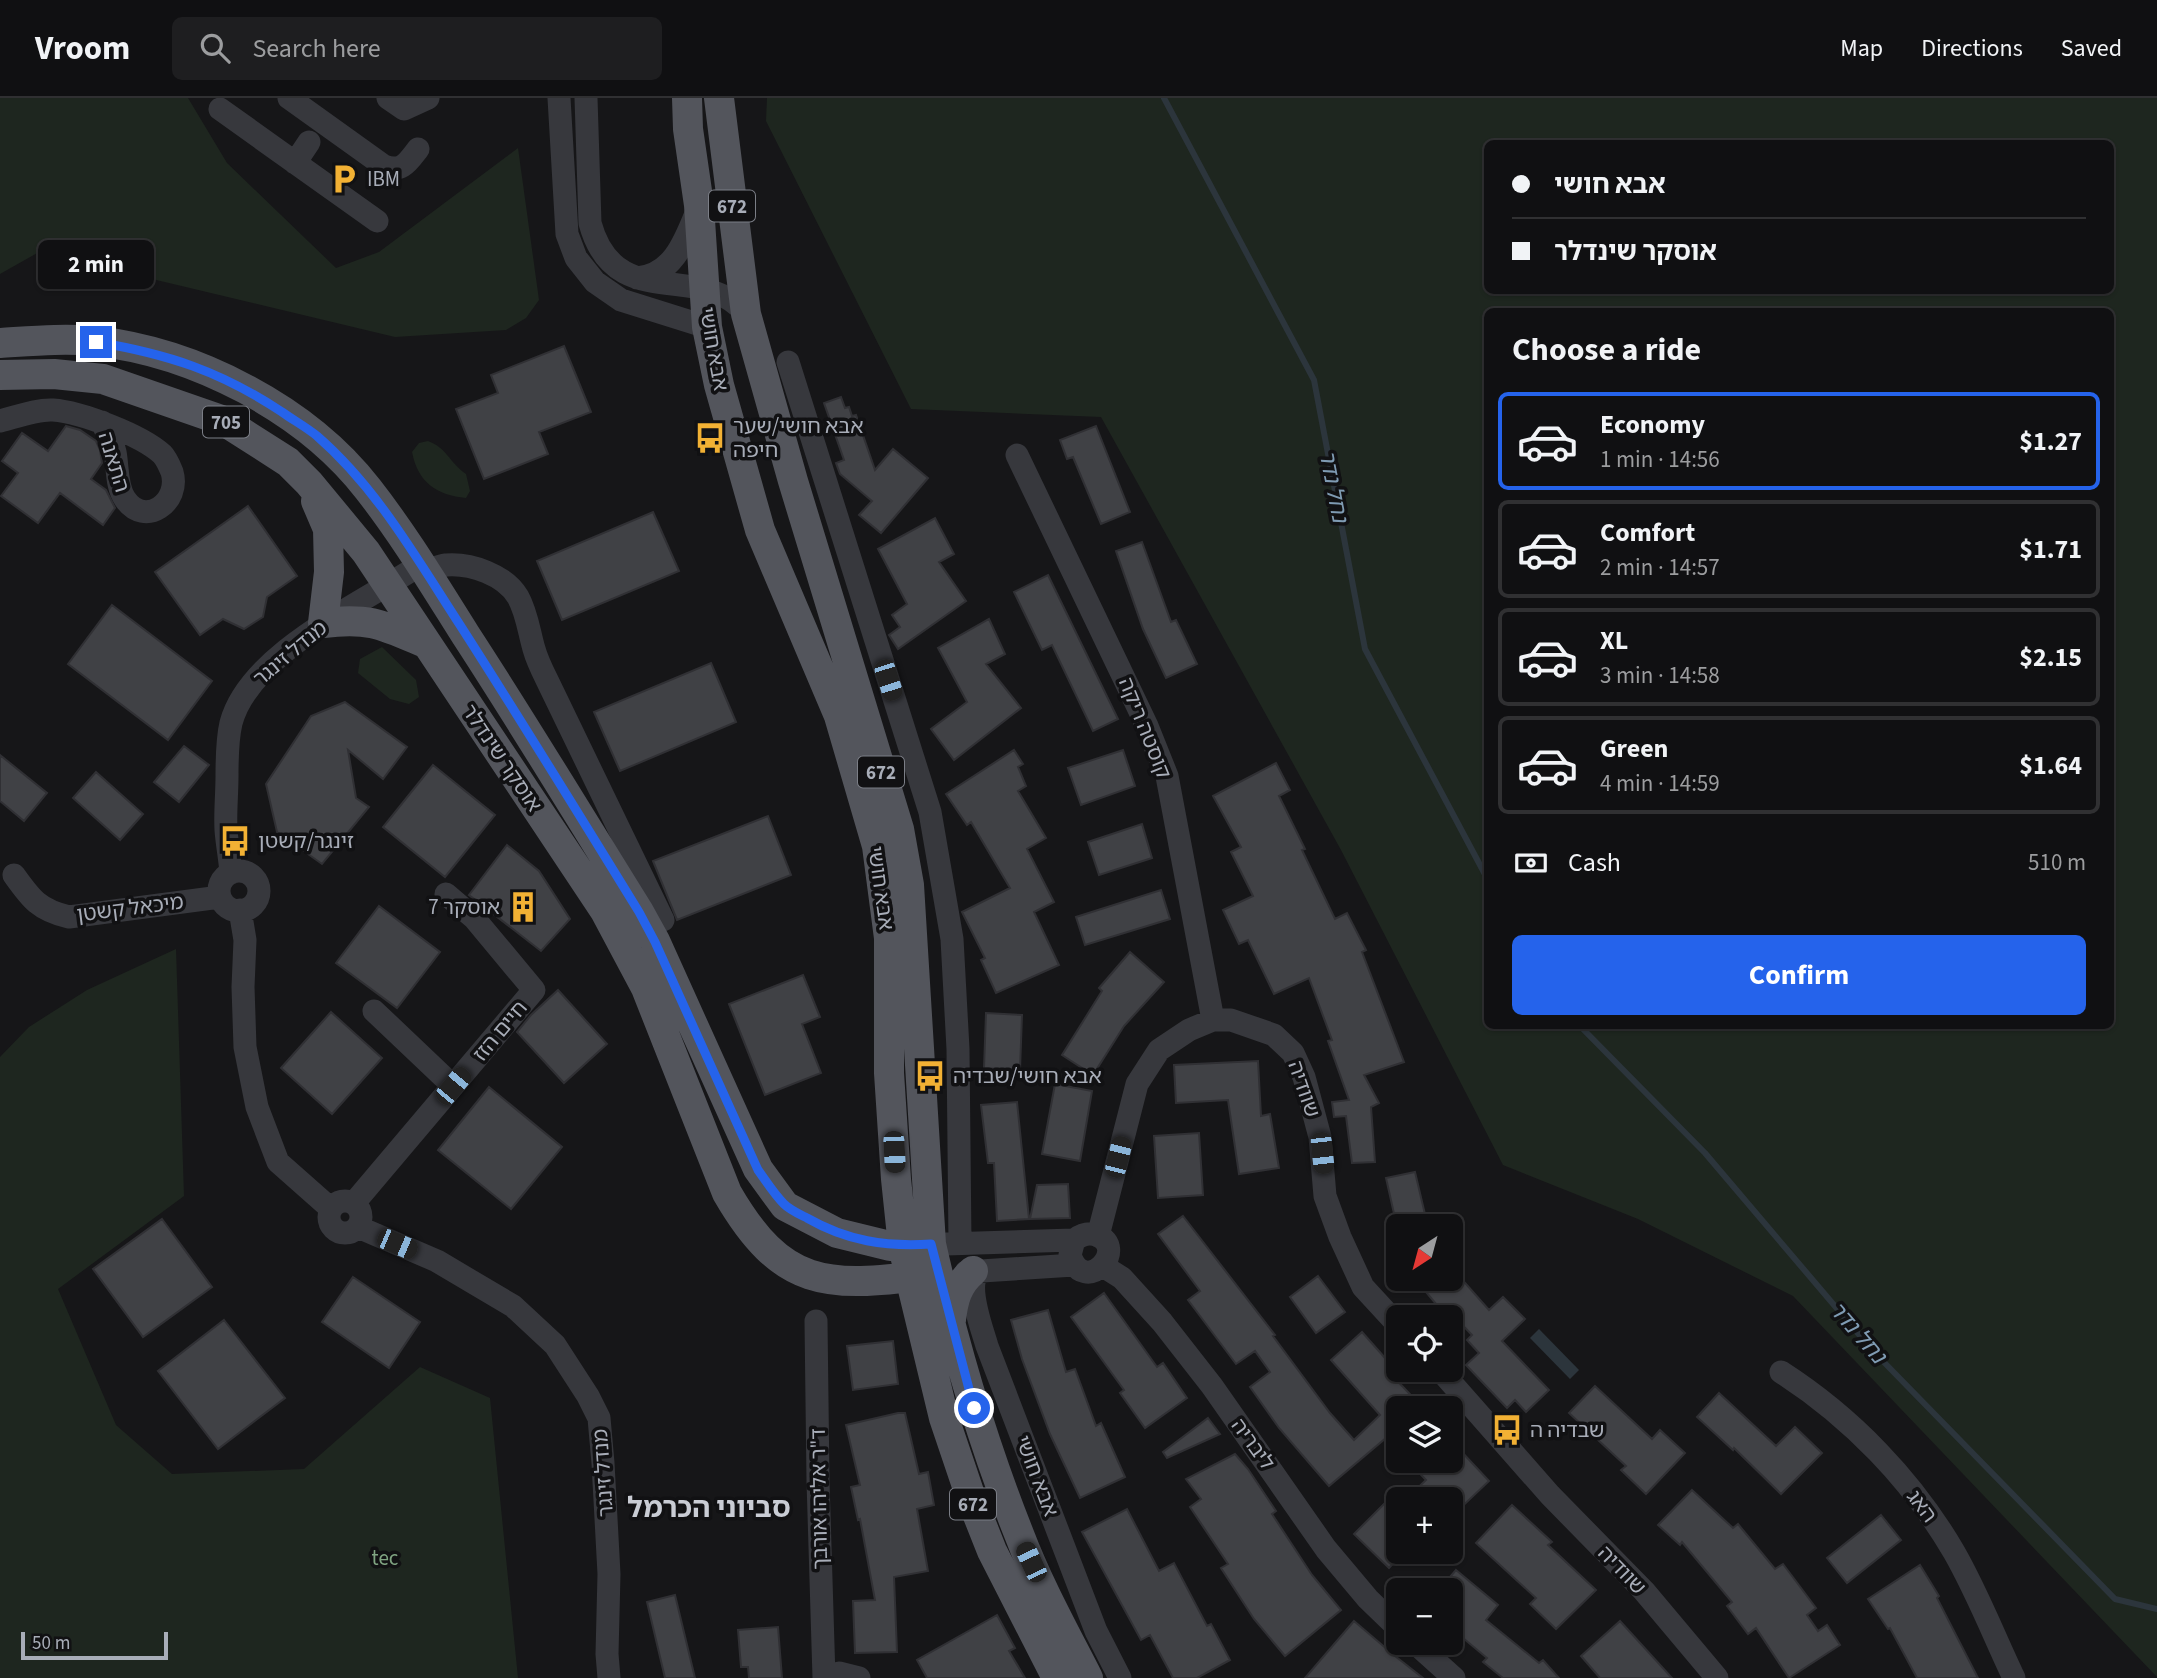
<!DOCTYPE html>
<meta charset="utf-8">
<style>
:root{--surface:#101012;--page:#1e1e20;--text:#f1f3f6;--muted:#9c9d9f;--line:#303032;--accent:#2563eb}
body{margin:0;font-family:"Source Sans 3","Noto Sans Hebrew",sans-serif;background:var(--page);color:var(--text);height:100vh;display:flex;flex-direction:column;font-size:26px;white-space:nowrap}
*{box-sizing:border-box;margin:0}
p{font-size:23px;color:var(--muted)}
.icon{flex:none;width:38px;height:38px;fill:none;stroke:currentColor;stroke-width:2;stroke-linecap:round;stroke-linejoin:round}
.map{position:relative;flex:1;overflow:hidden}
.sheet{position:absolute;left:1484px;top:210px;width:630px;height:721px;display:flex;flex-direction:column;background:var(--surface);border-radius:10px;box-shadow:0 2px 5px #0004,0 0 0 2px var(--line)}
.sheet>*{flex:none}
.banner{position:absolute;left:1484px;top:42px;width:630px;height:154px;border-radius:10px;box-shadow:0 2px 5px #0004,0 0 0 2px var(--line);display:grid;align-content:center;height:154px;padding:0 28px;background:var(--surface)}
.needle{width:46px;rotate:216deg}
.controls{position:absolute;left:1386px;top:1116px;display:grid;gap:14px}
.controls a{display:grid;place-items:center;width:77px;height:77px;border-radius:10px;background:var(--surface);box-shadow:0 2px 5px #0004,0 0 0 2px var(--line);font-size:35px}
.scale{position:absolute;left:21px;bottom:18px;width:147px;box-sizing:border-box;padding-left:7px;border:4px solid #a8adb8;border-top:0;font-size:19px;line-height:24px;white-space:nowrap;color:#a8adb8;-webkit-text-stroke:5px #111113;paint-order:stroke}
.end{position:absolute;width:32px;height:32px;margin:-16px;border:9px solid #2563eb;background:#fff;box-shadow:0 0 0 4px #fff}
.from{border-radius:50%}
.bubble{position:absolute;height:49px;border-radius:10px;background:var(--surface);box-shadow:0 2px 5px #0004,0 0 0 2px var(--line);font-size:23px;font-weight:700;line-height:49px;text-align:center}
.car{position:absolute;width:21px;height:42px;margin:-21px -10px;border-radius:9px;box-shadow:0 0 5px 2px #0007;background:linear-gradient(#222 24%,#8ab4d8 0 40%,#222 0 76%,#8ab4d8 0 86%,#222 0)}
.banner b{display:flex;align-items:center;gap:24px;height:66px;font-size:26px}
.banner b+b{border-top:2px solid var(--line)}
.banner i{width:18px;height:18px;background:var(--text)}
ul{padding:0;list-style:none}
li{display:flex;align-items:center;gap:21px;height:98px;margin:0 14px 10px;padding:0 14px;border:4px solid var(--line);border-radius:10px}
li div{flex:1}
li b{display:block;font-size:26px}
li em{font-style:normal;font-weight:700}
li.on{border-color:var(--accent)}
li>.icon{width:63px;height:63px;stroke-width:1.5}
h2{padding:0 28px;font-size:32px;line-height:84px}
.pay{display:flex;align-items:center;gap:18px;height:77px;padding:0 28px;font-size:26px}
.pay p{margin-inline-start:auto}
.cta{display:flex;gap:14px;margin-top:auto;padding:14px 28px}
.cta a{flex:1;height:80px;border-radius:10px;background:var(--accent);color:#fff;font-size:28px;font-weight:700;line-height:80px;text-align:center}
header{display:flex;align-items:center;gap:42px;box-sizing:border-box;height:98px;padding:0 35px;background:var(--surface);border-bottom:2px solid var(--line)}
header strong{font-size:33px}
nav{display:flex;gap:38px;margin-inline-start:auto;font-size:24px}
.search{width:490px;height:63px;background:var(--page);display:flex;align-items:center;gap:18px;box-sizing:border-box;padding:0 24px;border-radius:10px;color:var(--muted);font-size:26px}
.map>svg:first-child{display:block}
.green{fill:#1e261f;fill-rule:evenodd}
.water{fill:#2c353c}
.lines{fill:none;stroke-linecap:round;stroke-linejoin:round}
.stream{stroke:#2c353c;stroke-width:6}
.building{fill:#404145;stroke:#303034;stroke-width:2}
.minor{stroke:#37383d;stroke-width:23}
.major{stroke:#53555c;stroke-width:30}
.route{stroke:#2563eb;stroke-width:9}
.labels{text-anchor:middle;stroke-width:7;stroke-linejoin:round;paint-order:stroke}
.shield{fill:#111113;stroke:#7b7e86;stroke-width:2}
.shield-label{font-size:19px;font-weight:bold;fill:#a8adb8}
.poi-label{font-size:21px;fill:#a8adb8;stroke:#111113;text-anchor:start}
.street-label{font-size:21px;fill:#a8adb8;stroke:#111113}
.park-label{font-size:21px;fill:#7fa381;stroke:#111113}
.water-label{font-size:23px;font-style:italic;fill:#7f9bb3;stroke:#111113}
.district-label{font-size:28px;font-weight:bold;fill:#c9ccd4;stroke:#111113}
</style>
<header>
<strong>Vroom</strong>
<div class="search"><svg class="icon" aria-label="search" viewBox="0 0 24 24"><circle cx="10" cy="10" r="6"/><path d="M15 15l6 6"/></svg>Search here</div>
<nav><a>Map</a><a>Directions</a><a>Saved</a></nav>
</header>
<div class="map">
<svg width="2157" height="1580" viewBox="0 0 2157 1580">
<rect width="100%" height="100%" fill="#161618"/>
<path class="green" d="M0,0H188L227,65L336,170L379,154L518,50L539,202L526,220L506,232L395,239L39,154L0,176Z
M767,0H2157V1579L1793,1198L1638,1121L1503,1067L1341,752L1101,319L911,311L766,23ZM1488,46H2110V192H1488ZM1488,214H2110V928H1488Z
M428,343C447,350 449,364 466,376L470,393L466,400C437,397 418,385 412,354L419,345Z
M382,549L416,582L419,599L409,606L390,601L358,575L360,561Z
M176,851L184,1098L58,1191L116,1327L172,1376L304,1371L420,1269L490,1300L518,1580H0V959L29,929L87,892Z"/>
<path class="water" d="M1539,1231L1579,1272L1570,1281L1530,1240Z"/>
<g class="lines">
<path class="stream" d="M1164,0L1314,282L1365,551L1488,782
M1580,928L1705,1055L1873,1253L2115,1501L2157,1511"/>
</g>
<path class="building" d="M564,248L591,314L539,334L548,356L484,381L456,311L498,295L491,277Z
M841,299L845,310L849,309L852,318L856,317L875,372L893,351L928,380L881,435L859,417L872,403L840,376L836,365L844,362L824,305Z
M66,328L80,332L96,343L100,352L102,365L91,381L106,392L115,410L103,427L60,395L38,425L1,398L18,375L2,363L22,335L48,353Z
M1096,328L1130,414L1101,426L1073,359L1067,361L1060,342Z
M248,408L297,478L267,499L263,519L244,531L223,521L200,537L155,474Z
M653,414L679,473L562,522L537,463Z
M935,420L954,456L939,464L966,503L898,551L889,537L900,529L892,517L907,506L878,451Z
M1142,444L1171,524L1176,522L1197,566L1166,580L1143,531L1116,453Z
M1048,477L1118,621L1093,633L1052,547L1042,552L1014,494Z
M112,507L212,583L168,642L68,566Z
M989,521L1005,556L986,566L1021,610L954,662L931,631L967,604L938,550Z
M711,565L736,624L620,673L594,614Z
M345,604L407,649L383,681L348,652L356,700L369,709L322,766L277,734L266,686L311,618Z
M184,648L209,667L179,704L154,684Z
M1014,652L1023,666L1018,669L1026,688L1018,693L1046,740L1027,751L1054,804L1034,814L1059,867L996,895L981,862L985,860L962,814L1010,790L971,724L967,727L946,696Z
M1123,652L1135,688L1081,707L1068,670Z
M0,657L47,695L24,723L0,703Z
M1276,665L1290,692L1279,698L1305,751L1302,752L1335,821L1347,815L1366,852L1362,854L1404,964L1364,977L1379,1005L1371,1009L1375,1064L1352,1065L1346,1018L1334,1019L1332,1004L1349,1002L1328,943L1332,942L1309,880L1274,896L1248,842L1239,846L1223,812L1253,798L1231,754L1241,749L1213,698Z
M433,667L495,717L445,779L383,729Z
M96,674L143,716L120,742L73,700Z
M768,718L791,777L677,822L653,763Z
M1142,726L1152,760L1099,777L1088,744Z
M507,747L539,773L570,821L541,853L469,797Z
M1161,792L1170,821L1085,847L1076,819Z
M379,808L440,854L397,910L336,865Z
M1130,854L1164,884L1124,928L1093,977L1062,957L1102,893L1099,890Z
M803,877L820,919L802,926L821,975L765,997L729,906Z
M558,892L607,946L564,985L517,934L531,917Z
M331,914L382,960L332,1016L281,970Z
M986,915L1022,917L1020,972L984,970Z
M1258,963L1261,1018L1270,1016L1279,1070L1239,1076L1228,1002L1176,1005L1174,967Z
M1055,986L1092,993L1080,1063L1042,1056Z
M489,989L562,1049L511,1111L438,1052Z
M1017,1004L1029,1121L997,1123L994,1065H988L981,1007Z
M1199,1035L1203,1097L1158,1100L1154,1038Z
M1415,1074L1428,1129H1397L1386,1080Z
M1068,1086L1070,1120L1030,1121L1037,1087Z
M1183,1118L1275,1237L1273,1238L1330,1315L1354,1342L1380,1317L1331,1262L1362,1234L1393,1269L1388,1273L1424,1311H1398V1353L1386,1340L1329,1388L1279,1330L1250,1289L1270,1274L1255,1253L1236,1266L1188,1202L1200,1193L1158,1136Z
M162,1121L212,1189L143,1239L93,1171Z
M1451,1169L1489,1212L1503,1199L1525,1221L1502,1243L1549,1292L1526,1314L1515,1302L1507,1310L1466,1267L1479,1255L1467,1242L1472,1237L1451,1215L1447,1219L1415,1181H1451Z
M1318,1178L1345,1214L1316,1235L1290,1199Z
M353,1179L420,1224L389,1270L322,1224Z
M1104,1195L1157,1269L1163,1265L1187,1300L1145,1330L1120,1295L1124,1292L1071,1219Z
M1048,1212L1066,1274L1075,1271L1096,1328L1101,1325L1125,1379L1080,1400L1050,1336L1022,1261L1011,1222Z
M224,1222L285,1300L218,1351L158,1273Z
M893,1243L898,1286L853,1292L847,1248Z
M1595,1288L1652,1341L1660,1332L1685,1355L1646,1396L1621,1372L1626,1368L1569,1315Z
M1719,1295L1776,1348L1795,1329L1822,1355L1781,1396L1734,1350L1733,1352L1697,1319Z
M898,1315H905L919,1376L928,1374L934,1407L917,1411L928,1473L894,1479L897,1554L855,1555L853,1503L875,1502L860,1421L858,1422L851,1389L860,1387L846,1327Z
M1208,1320L1220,1336L1167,1360L1163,1354Z
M1459,1351L1489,1383L1451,1419V1402H1405L1426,1382L1408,1363H1451V1359Z
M1235,1356L1248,1371L1276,1413L1272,1416L1312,1477L1341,1512L1285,1558L1254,1521L1221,1470L1228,1466L1190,1409L1201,1401L1186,1381Z
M1398,1392V1460L1389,1470L1354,1436Z
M1692,1392L1733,1430L1738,1426L1775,1471L1783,1466L1816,1510L1807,1517L1818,1533L1827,1527L1840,1547L1789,1580L1756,1530L1748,1536L1727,1508L1732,1504L1682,1444L1680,1447L1658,1427Z
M1512,1407L1552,1444L1548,1447L1596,1492L1556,1531L1530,1506L1536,1500L1476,1445Z
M1127,1411L1159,1473L1174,1465L1207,1528L1211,1526L1230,1562L1197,1580H1173L1150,1537L1141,1542L1082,1434Z
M1881,1417L1901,1442L1847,1485L1827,1460Z
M1920,1467L1939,1498L1937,1500L1978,1580H1917L1890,1530L1888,1531L1868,1501Z
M1456,1472L1498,1507L1486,1522L1539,1565L1543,1562L1559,1580H1503L1483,1564L1487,1560L1451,1530V1493H1438Z
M675,1497L695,1580H665L647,1504Z
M997,1517L1015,1550L1009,1553L1025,1580H927L917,1562Z
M1354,1523L1395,1558L1423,1580H1305Z
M1620,1523L1672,1580H1600L1581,1558Z
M778,1529L782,1580H749L748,1569H741L738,1532Z"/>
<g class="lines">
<path class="minor" d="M289,0L384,68C402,75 408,64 418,51
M388,0L404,11L428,0
M559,0L567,136L576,160L595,184L621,202L707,229
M586,0L590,125C615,218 702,161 746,216
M220,11L377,123
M295,65L309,44
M637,180C673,177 685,143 697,113
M788,264L930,714L952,841L958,951L960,1145
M0,323C16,319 37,311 53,312C81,314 141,337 162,356C166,360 170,369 172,374C181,404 145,430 125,401C116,388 118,369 115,354C113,344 106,334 102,324
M1017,357L1147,628L1167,678L1213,922
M219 793a20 20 0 1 1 40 0a20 20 0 1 1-40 0Z
M231,775C230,761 227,746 226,732C225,715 227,696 227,678C227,661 227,642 231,625C250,554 364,505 421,466L425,473C432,471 439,468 446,467C471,465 505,477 518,499C527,515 529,534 534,551C537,562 542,572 547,582L663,822
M14,777C31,801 39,812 69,819L220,799
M240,812L245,842L243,889L245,949L257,1009L278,1064L330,1110
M374,913L453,988
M329 1119a16 16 0 1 1 32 0a16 16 0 1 1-32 0Z
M354,1105L534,892L474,820L446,796
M358,1129L437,1163L513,1208L555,1247L588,1298L599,1320L603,1365L609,1476L607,1556L609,1580
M1098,1138L1137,986L1159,952L1189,932L1213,922H1231L1274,937L1293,955L1304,979L1320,1039L1325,1098L1340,1139L1363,1189L1398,1227
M946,1146L1074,1142C1081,1137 1088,1134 1096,1137C1131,1150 1084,1200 1070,1157L1074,1142
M1103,1168L1122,1180L1162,1224L1212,1288L1326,1451L1368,1501L1398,1530
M979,1173C965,1188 982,1230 987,1248L1096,1533L1120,1580
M966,1174L1074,1167
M816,1223L818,1383L824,1580
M1440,1272L1550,1397L1644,1493L1717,1580
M1781,1274C1851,1319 1912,1382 1954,1454C1977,1494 1994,1538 2014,1580
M1415,1545L1454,1580
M824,1579L839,1575L859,1580"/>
<path class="major" d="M687,0L688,31L699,107L707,229L719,287L760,432L839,618L877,748L889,840V975L896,1081L903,1148L910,1179L944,1320L971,1400L992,1453L1057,1580
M719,0L746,216L793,383L899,731L909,787L931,1146C953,1244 982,1343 1019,1436C1038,1486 1064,1533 1088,1580
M0,245C32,243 63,240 95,243C195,254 306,311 368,391C404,437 434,487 465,536C525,628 581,721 639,814L655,843L758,1071L785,1108L837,1135L890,1148L920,1147
M0,277L54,276L103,281L224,323L288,364L309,385L366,454L605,813L646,890L727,1095C782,1190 826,1190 927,1177
M316,403L328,431L329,474L323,525C370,519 383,527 425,545
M951,1222C953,1203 957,1186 973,1173"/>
</g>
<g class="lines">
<path class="route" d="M96,244C168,256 220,273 282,314C293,322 306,329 317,338C377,390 417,461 460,527C521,622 580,718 639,814L655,844L758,1072C766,1083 774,1096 784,1106C790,1112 799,1116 807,1120C847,1143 886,1149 931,1146L974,1310"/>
</g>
<defs>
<symbol id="parking-bare" viewBox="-9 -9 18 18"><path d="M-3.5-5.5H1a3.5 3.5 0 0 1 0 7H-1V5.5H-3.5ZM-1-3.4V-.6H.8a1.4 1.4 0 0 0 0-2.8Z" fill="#f2b134" stroke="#111113" stroke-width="2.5" paint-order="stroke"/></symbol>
<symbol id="bus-bare" viewBox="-9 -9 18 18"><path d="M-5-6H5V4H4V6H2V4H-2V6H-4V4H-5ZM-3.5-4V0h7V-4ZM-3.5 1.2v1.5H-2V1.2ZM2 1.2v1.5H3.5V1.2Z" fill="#f2b134" stroke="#111113" stroke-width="2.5" paint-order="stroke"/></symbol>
<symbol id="building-bare" viewBox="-9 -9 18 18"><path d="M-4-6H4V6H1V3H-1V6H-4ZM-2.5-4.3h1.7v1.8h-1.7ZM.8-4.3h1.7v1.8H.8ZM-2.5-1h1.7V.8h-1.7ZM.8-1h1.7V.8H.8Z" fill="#f2b134" stroke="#111113" stroke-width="2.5" paint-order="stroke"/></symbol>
</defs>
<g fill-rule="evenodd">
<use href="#parking-bare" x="322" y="59" width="44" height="44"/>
<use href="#bus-bare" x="688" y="318" width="44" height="44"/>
<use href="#bus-bare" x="213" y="721" width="44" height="44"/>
<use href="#building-bare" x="501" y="787" width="44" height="44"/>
<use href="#bus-bare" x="908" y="956" width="44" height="44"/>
<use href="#bus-bare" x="1485" y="1310" width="44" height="44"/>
</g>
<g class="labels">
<g class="shield">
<rect x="709" y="92.5" width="46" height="31" rx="5"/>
<rect x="203" y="308.5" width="46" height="31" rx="5"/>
<rect x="858" y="658.5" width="46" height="31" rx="5"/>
<rect x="950" y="1390.5" width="46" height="31" rx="5"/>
</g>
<g class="shield-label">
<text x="732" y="115">672</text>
<text x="226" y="331">705</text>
<text x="881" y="681">672</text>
<text x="973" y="1413">672</text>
</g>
<g class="poi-label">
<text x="367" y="88">IBM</text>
<text x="733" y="335">אבא חושי/שער<tspan x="733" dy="24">חיפה</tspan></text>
<text x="258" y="750">זינגר/קשטן</text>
<text x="500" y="816" text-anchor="end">אוסקר 7</text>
<text x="953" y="985">אבא חושי/שבדיה</text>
<text x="1530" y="1339">שבדיה ה</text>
</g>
<g class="street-label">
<text transform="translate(714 251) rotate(80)" y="7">אבא חושי</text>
<text transform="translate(114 364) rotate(73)" y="7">התאנה</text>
<text transform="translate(290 555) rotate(-40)" y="7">מנדל זינגר</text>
<text transform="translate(1145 630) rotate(68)" y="7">קוסטה ריקה</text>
<text transform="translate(502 660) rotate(56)" y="7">אוסקר שינדלר</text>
<text transform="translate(881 790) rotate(82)" y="7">אבא חושי</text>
<text transform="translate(130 810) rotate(-7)" y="7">מיכאל קשטן</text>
<text transform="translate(500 933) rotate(-50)" y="7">חיים הזז</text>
<text transform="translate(1304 991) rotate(71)" y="7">שוודיה</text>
<text transform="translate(1253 1346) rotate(54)" y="7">ליבריה</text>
<text transform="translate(603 1375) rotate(-94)" y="7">מנדל זינגר</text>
<text transform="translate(1037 1378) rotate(69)" y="7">אבא חושי</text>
<text transform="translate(819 1401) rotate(-91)" y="7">ד"ר אליהו אורבך</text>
<text transform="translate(1922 1408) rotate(53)" y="7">האג</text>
<text transform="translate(1622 1472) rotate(46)" y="7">שוודיה</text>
</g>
<g class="park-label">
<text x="385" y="1467">tec</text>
</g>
<g class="water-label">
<text transform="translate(1334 388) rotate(79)" y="8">נחל נדר</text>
<text transform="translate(1858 1234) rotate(49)" y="8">נחל נדר</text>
</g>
<g class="district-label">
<text x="709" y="1419">סביוני הכרמל</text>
</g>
</g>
</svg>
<div class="controls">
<a><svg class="needle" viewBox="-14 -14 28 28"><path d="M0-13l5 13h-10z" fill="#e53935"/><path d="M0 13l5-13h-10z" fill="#9c9d9f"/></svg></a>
<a><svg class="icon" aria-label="locate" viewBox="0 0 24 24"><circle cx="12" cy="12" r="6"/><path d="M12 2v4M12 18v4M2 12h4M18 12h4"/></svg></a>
<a><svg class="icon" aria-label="layers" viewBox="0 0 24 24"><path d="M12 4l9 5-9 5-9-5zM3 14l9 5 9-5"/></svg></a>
<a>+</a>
<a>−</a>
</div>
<div class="scale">50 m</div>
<i class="end from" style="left:974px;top:1310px"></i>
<i class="end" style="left:96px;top:244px"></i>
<div class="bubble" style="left:38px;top:142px;width:116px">2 min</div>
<i class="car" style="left:888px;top:582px;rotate:162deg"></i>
<i class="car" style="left:453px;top:988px;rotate:40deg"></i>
<i class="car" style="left:894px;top:1054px;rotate:177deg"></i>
<i class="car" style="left:1322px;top:1055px;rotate:174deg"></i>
<i class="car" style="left:1118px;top:1059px;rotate:14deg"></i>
<i class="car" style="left:397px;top:1146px;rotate:113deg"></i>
<i class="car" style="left:1031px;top:1464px;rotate:335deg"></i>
<div class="banner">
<b><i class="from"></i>אבא חושי</b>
<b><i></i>אוסקר שינדלר</b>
</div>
<section class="sheet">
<h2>Choose a ride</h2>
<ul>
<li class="on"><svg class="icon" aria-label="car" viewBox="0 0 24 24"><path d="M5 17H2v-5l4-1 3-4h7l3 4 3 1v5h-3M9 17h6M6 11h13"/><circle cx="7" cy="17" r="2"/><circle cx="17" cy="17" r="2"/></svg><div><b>Economy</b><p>1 min · 14:56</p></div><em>$1.27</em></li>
<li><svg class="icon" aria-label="car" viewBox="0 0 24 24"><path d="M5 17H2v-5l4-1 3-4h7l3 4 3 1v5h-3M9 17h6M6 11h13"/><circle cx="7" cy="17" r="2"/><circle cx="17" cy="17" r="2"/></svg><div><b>Comfort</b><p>2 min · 14:57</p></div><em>$1.71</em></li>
<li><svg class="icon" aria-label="car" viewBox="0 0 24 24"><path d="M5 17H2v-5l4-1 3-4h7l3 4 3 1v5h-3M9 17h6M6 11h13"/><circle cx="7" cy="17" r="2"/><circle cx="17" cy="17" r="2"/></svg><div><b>XL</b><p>3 min · 14:58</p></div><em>$2.15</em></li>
<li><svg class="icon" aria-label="car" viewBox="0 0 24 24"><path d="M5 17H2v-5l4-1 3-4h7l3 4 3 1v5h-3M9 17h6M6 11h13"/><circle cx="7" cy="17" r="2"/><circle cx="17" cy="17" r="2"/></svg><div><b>Green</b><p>4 min · 14:59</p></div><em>$1.64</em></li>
</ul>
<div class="pay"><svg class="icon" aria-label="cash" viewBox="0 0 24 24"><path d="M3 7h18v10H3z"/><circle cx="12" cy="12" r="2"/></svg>Cash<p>510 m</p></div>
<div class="cta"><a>Confirm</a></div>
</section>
</div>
